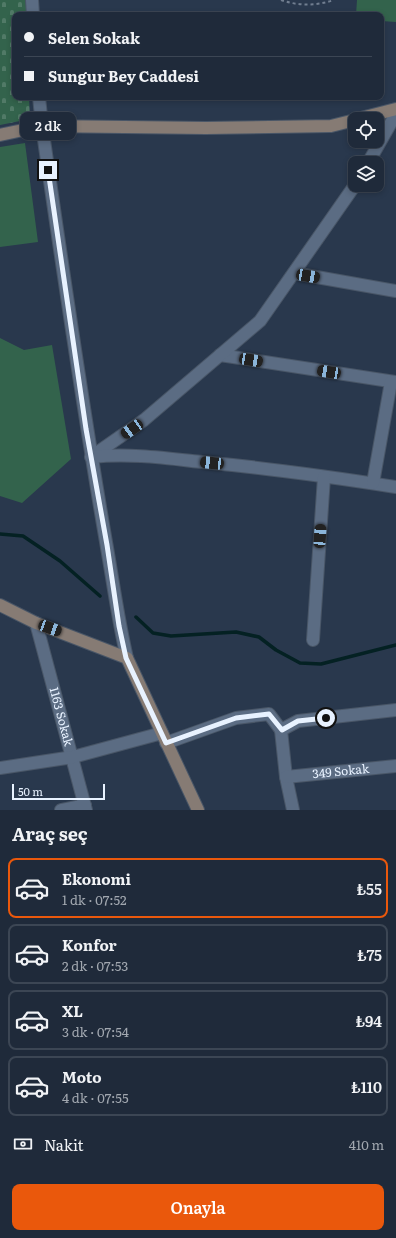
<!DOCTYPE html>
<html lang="tr">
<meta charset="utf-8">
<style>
:root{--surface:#1f2a3a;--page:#2c3645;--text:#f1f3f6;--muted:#a1a7af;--line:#3c4654;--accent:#ea580c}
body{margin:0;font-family:Literata,serif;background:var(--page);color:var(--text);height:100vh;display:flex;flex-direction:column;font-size:15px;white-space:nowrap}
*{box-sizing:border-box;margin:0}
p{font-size:13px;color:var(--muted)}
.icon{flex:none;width:22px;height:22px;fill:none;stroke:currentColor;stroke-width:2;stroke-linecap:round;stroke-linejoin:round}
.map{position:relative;height:810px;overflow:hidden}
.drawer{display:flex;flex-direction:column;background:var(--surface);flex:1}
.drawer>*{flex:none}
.guide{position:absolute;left:12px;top:12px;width:372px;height:88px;border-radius:8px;box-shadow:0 2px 6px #0003,0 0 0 1px var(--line);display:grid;align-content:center;height:88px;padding:0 12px;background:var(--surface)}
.fabs{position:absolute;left:348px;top:112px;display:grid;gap:8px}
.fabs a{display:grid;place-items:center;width:36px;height:36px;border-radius:8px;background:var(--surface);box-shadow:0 2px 6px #0003,0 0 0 1px var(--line);font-size:20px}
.scale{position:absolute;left:12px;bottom:10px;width:93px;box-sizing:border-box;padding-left:4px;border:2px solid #e8f2ff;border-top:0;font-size:11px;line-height:14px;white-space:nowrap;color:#e8f2ff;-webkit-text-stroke:3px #29384d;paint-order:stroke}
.end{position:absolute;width:18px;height:18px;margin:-9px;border:5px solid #e8f2ff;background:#111;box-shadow:0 0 0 2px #111}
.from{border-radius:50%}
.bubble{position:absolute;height:28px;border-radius:8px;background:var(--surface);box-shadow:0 2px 6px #0003,0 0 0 1px var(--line);font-size:13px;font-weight:600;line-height:28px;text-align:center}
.car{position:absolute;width:12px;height:24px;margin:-12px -6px;border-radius:5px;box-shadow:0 0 3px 1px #0007;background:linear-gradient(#222 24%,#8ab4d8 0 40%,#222 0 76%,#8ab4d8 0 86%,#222 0)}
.guide b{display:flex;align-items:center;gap:14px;height:38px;font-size:15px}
.guide b+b{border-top:1px solid var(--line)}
.guide i{width:10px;height:10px;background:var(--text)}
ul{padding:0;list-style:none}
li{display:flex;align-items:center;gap:12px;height:60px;margin:0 8px 6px;padding:0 4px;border:2px solid var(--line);border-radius:8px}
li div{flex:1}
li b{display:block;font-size:15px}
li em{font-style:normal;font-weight:600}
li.selected{border-color:var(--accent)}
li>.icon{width:36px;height:36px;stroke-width:1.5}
h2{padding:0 12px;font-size:18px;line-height:48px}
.pay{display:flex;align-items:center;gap:10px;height:44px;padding:0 12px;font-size:15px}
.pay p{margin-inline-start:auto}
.action{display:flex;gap:8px;margin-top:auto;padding:8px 12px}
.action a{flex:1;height:46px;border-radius:8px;background:var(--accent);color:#fff;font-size:16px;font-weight:600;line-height:46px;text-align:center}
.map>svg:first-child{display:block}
.green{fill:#33634c}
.cemetery{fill:url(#cemetery-stones)}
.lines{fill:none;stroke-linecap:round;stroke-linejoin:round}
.stream{stroke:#042123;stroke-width:3.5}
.street-casing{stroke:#495667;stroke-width:14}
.secondary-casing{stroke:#495667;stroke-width:14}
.path{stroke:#717e90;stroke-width:2;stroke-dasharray:3 3;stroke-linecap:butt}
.street{stroke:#5b6c83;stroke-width:12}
.secondary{stroke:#867b74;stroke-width:12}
.route{stroke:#e8f2ff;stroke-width:5}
.labels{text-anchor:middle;stroke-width:3.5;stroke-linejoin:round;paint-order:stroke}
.street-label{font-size:12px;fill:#e8f2ff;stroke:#29384d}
</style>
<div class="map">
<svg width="396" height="810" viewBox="0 0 396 810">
<defs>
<pattern id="cemetery-stones" width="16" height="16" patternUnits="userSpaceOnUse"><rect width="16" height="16" fill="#33634c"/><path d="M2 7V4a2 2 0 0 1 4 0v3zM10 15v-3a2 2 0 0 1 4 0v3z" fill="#517a67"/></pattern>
</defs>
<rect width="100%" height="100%" fill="#29384d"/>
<path class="green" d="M357,0H396V22L381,21V15H356Z
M25,143L38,242L0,247V147Z
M0,338L24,350L52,345L71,459L22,503L0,496Z"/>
<path class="cemetery" d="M0,0H26L27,15H15V97H29L30,119L0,125Z"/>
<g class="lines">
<path class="stream" d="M0,534L23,536L60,561L100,596
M136,617L153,633L171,636L236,632L259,637L276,650L300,663L321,664L396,645"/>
<defs>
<g id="street">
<path d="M32,0L33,15"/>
<path d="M39,97L42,126C62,265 82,404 106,542C113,581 118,620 127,658"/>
<path d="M368,163L396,114"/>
<path d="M294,273L396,291"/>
<path d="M220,355L396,382"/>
<path d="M91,457L144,420L260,321L355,185"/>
<path d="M92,457C129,453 165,458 202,462C267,468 332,477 396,487"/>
<path d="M373,483L391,382"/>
<path id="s1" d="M36,623L86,810"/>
<path d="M313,640L324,477"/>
<path d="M281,730L286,777L293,810"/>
<path d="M166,743L236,718L269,714L281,730L298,721L396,710"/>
<path d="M0,768L73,757L162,733"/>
<path id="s2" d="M286,777L396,766"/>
<path d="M61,810L85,805"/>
</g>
<path id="secondary" d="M357,119L396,109
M0,135L42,126L206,128L331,126L355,120
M0,605L36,623L127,658L198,810"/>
</defs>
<use href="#street" class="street-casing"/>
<use href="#secondary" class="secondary-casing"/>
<path class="path" d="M281,0C298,6 316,6 334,0"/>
<use href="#street" class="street"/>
<use href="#secondary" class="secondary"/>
</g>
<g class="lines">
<path class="route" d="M48,170L86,429L107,545L119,626L126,658L166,743L236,718L269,714L282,730L298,721L326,718"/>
</g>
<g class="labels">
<g class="street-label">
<text dy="4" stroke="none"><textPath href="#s1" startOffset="97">1163 Sokak</textPath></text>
<text dy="4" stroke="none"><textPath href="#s2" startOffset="55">349 Sokak</textPath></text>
</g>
</g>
</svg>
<div class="fabs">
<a><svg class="icon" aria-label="locate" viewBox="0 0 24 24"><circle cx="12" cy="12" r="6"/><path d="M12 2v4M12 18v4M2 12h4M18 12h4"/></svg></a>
<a><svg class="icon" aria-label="layers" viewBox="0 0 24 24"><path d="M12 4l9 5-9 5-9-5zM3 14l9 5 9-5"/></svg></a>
</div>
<div class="scale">50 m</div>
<i class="end from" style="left:326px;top:718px"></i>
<i class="end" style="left:48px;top:170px"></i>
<div class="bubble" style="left:20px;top:112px;width:56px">2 dk</div>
<i class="car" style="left:308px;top:276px;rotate:100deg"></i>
<i class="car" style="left:251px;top:360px;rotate:99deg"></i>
<i class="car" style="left:329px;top:372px;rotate:279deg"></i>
<i class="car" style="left:132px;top:429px;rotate:235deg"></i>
<i class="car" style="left:212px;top:463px;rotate:276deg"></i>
<i class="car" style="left:320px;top:536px;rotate:4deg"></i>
<i class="car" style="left:50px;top:628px;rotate:110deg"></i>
<div class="guide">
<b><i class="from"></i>Selen Sokak</b>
<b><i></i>Sungur Bey Caddesi</b>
</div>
</div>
<section class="drawer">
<h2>Araç seç</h2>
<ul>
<li class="selected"><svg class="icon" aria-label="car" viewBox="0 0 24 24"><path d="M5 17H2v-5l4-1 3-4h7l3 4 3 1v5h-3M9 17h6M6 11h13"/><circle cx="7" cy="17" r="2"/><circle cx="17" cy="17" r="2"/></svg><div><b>Ekonomi</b><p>1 dk · 07:52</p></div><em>₺55</em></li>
<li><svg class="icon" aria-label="car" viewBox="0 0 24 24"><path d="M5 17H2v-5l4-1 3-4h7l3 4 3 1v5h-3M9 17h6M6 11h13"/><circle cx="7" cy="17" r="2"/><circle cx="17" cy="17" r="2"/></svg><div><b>Konfor</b><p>2 dk · 07:53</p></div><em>₺75</em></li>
<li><svg class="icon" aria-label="car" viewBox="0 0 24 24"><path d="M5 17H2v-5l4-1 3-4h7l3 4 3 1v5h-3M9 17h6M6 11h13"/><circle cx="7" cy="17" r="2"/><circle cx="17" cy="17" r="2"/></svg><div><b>XL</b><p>3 dk · 07:54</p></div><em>₺94</em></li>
<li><svg class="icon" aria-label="car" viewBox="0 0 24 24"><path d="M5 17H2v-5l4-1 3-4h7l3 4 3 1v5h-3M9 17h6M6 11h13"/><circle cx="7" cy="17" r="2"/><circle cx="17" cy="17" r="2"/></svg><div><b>Moto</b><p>4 dk · 07:55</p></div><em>₺110</em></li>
</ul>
<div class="pay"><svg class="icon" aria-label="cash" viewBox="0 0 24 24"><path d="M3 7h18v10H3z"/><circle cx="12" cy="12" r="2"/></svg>Nakit<p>410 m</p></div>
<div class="action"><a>Onayla</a></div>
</section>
